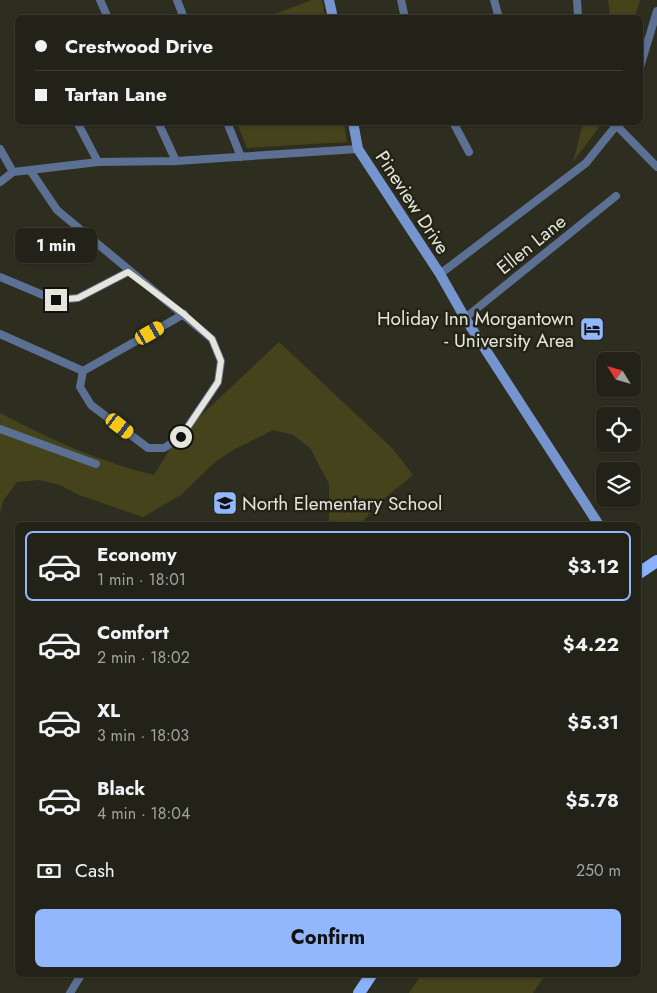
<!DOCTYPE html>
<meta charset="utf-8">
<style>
:root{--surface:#222218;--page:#2e2f25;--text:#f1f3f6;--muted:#a2a4a2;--line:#3f3f37;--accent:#92b7fd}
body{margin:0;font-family:Jost,sans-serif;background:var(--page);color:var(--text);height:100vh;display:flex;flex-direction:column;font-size:19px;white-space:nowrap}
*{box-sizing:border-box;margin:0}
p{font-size:16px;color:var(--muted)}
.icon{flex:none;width:28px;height:28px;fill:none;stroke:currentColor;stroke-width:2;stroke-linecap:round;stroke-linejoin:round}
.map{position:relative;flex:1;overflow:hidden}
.drawer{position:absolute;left:15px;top:522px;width:626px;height:455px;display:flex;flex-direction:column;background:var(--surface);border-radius:8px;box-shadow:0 1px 4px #0004,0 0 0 1px var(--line)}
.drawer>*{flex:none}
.guide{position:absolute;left:15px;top:15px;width:628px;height:110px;border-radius:8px;box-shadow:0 1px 4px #0004,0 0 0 1px var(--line);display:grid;align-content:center;height:110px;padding:0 20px;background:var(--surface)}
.needle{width:32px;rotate:307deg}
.tools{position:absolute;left:596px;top:352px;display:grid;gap:10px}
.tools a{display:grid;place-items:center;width:45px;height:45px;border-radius:8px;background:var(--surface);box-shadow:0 1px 4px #0004,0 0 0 1px var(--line);font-size:25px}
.end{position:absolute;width:22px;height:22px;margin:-11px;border:6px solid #e5e5dc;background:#111;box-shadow:0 0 0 2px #111}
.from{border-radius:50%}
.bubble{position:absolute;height:35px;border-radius:8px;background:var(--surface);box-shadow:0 1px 4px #0004,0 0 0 1px var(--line);font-size:16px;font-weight:700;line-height:35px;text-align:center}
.car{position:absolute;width:15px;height:30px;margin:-15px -8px;border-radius:6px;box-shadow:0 0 4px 1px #0007;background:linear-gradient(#f5c518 24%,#345 0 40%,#f5c518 0 76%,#345 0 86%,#f5c518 0)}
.guide b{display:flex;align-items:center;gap:18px;height:48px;font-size:19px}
.guide b+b{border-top:1px solid var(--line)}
.guide i{width:12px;height:12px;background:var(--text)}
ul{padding:9px 0 0;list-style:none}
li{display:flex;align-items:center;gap:15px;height:70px;margin:0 10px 8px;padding:0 10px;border:2px solid transparent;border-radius:8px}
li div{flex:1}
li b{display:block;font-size:19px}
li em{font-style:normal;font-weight:700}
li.active{border-color:var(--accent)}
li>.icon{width:45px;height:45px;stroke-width:1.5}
.pay{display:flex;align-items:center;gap:12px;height:55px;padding:0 20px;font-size:19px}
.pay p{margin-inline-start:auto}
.cta{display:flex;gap:10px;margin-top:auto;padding:10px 20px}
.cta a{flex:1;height:58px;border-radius:8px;background:var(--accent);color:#111;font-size:20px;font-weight:700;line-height:58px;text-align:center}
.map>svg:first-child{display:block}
.green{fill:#44431c}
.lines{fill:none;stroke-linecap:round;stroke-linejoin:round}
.street{stroke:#5c7094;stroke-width:8}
.secondary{stroke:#7695ce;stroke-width:10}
.primary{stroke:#8ab1fb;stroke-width:12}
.route{stroke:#e5e5dc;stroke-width:6}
.labels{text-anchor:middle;stroke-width:5;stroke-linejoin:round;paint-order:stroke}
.street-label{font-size:19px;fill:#e5e5dc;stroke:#242416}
.poi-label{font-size:19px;fill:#e5e5dc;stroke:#242416;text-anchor:end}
</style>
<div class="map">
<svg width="657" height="993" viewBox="0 0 657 993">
<rect width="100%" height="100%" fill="#2e2e20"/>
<path class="green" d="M312,0H322L325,17H266Z
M608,0H640L635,17H610Z
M237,123H344L347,142L247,148Z
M583,123H602L573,162Z
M279,342L392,448L413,475L376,505L360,525H329V484L310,448L293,435L273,430L233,450L214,463L181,495L143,517L79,495L60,485L39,480L17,482L3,501L0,515V413C49,439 100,462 154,475L176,439Z
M421,975H540L543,978L533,993H409Z"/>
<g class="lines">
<path class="street" d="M100,0L108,18
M177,0L184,18
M401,0L405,18
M494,0L499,18
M575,18L578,17L577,0
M640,67L657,11
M77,122L98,162
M158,122L176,161
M227,122L241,157
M453,122L469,152
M617,126L657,167
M0,149L13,172
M30,170L57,210L212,339L221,361L218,382L181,437L164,448H148L91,405L80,387L83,371
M0,182L13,172L98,162L176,161L358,149
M440,274L586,163L619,122
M0,277L55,300L78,298L128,272
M465,318L616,196
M0,334L83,371L184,314
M0,429L96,464
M70,993L81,975"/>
<path class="secondary" d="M329,0L333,18
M353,122L358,149L440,274L465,318L599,525"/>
<path class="primary" d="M639,573L657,561
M359,993L371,975"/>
</g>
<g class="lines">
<path class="route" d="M56,300L78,298L128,272L184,314L212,339L221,361L218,382L181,437"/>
</g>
<defs>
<symbol id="hotel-square" viewBox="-11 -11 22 22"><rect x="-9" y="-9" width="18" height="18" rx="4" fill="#92b7fd" stroke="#242416"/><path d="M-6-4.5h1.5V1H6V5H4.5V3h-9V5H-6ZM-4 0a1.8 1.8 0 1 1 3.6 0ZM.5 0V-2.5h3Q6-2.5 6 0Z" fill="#111"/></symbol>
<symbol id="school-square" viewBox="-11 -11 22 22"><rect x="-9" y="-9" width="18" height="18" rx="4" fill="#92b7fd" stroke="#242416"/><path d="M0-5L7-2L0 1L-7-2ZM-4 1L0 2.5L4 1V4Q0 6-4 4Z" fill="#111"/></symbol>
</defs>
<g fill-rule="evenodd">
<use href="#hotel-square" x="578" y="315" width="28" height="28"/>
<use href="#school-square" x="211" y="489" width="28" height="28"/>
</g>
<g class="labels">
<g class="street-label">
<text transform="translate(413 202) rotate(57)" y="7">Pineview Drive</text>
<text transform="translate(531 244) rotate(-39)" y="7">Ellen Lane</text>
</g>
<g class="poi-label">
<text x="574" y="325">Holiday Inn Morgantown<tspan x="574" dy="22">- University Area</tspan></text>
<text x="242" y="510" text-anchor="start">North Elementary School</text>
</g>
</g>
</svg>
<div class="tools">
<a><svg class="needle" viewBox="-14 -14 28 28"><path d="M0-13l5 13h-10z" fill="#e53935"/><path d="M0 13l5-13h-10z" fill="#a2a4a2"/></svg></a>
<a><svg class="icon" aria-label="locate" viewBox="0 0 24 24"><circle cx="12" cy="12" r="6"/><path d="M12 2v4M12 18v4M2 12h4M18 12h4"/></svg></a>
<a><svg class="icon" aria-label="layers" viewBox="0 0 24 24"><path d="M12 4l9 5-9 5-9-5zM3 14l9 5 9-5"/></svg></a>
</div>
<i class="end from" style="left:181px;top:437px"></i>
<i class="end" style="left:56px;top:300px"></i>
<div class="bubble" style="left:15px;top:228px;width:82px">1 min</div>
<i class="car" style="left:150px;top:333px;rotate:60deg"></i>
<i class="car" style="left:120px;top:426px;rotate:128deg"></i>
<div class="guide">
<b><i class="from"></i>Crestwood Drive</b>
<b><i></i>Tartan Lane</b>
</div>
<section class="drawer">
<ul>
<li class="active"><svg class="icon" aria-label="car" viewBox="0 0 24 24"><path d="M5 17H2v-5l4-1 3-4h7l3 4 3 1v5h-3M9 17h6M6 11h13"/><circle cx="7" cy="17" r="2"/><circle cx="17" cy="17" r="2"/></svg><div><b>Economy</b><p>1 min · 18:01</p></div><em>$3.12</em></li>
<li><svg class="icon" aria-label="car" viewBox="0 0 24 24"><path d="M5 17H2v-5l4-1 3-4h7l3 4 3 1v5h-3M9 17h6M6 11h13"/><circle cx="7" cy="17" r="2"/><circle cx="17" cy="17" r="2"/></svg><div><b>Comfort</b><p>2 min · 18:02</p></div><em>$4.22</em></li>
<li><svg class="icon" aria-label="car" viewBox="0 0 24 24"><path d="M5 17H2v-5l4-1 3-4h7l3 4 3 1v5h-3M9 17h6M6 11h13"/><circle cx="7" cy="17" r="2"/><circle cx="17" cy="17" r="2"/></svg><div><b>XL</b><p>3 min · 18:03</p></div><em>$5.31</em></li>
<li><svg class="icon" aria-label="car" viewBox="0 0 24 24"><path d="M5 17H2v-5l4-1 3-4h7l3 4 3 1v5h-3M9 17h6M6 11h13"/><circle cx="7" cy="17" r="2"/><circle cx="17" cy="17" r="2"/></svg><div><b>Black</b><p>4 min · 18:04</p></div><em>$5.78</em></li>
</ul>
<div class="pay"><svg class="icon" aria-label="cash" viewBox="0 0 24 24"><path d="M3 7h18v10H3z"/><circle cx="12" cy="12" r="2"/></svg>Cash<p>250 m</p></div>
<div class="cta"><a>Confirm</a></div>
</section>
</div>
